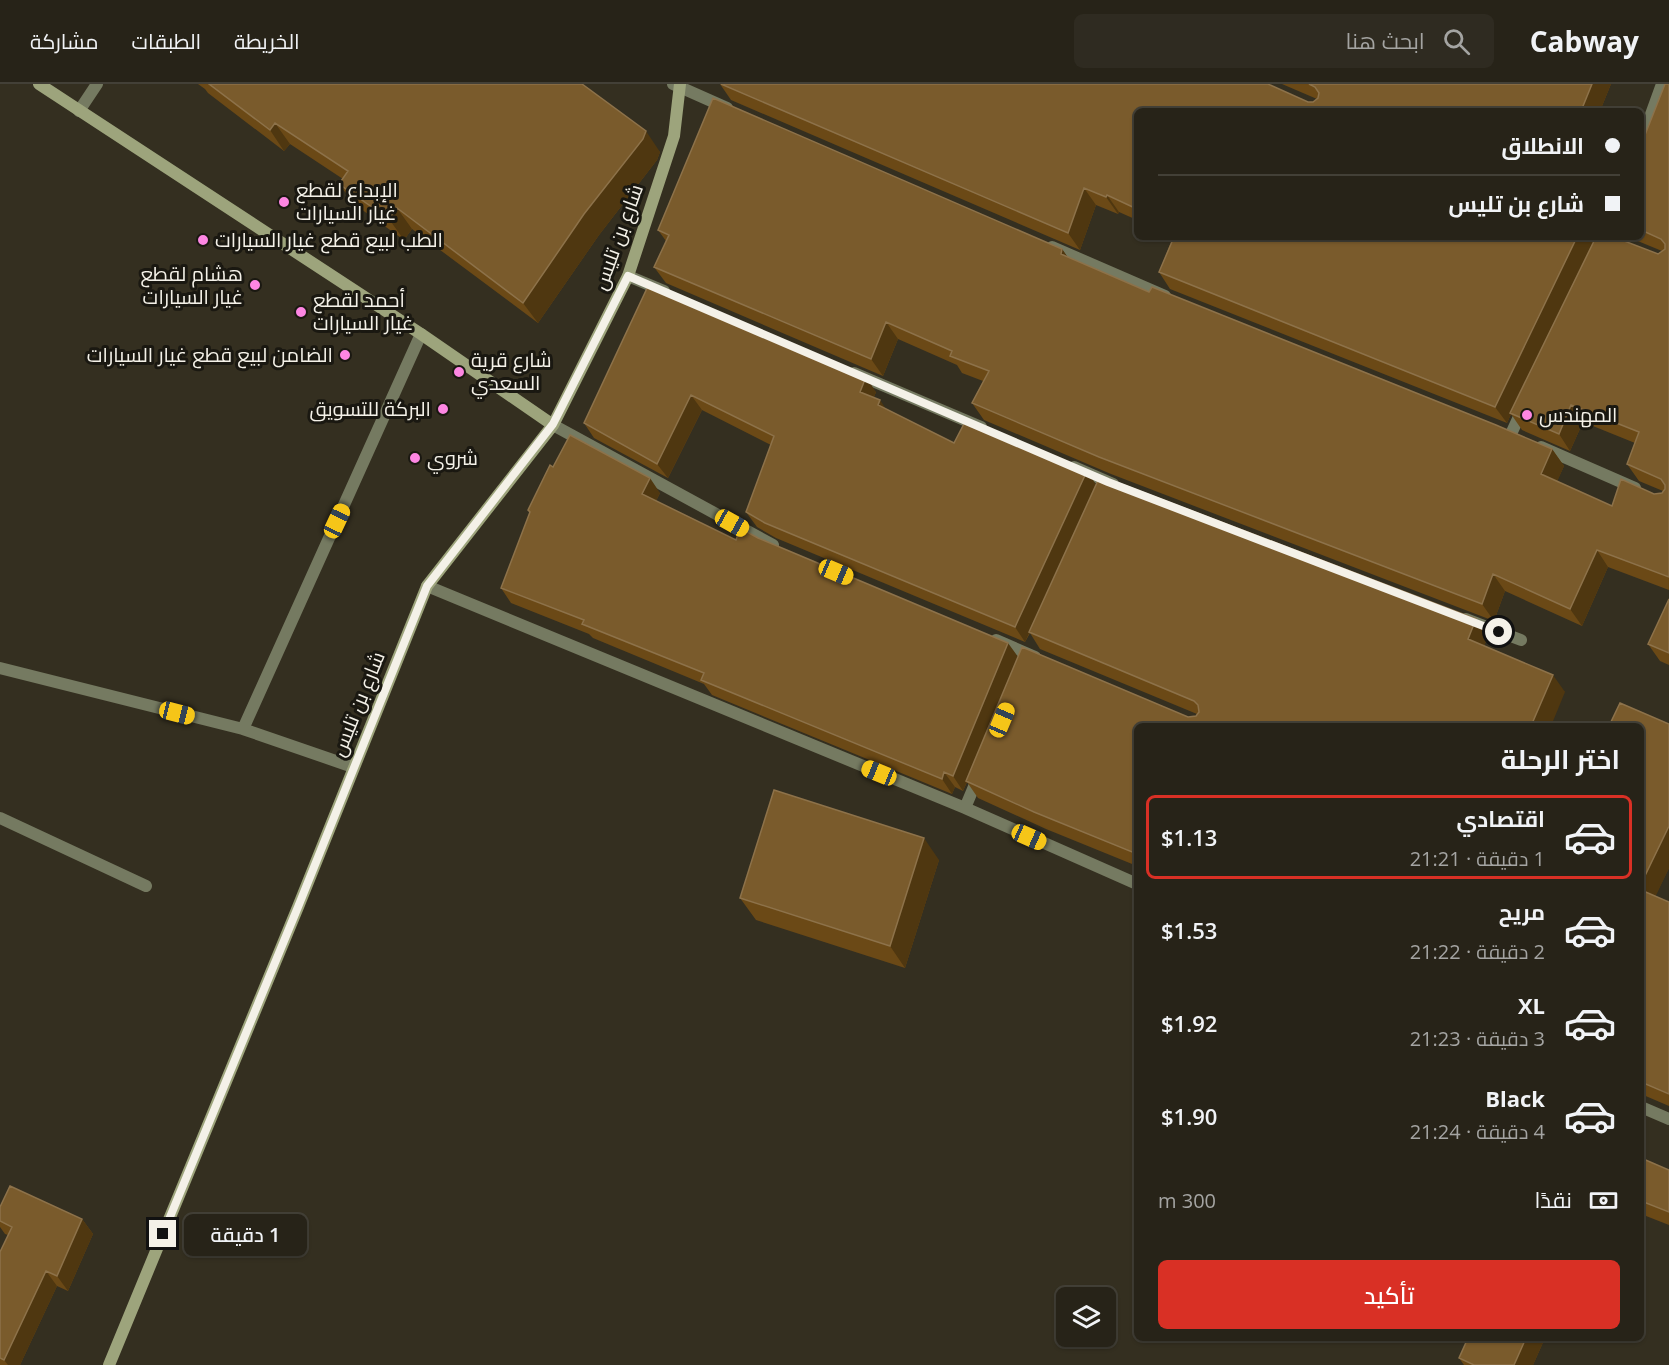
<!DOCTYPE html>
<html lang="ar">
<meta charset="utf-8">
<style>
:root{--surface:#272318;--page:#2f2b21;--text:#f1f3f6;--muted:#a4a4a2;--line:#434037;--accent:#d93025}
body{margin:0;font-family:"Open Sans",Cairo,sans-serif;background:var(--page);color:var(--text);direction:rtl;height:100vh;display:flex;flex-direction:column;font-size:22px;white-space:nowrap}
*{box-sizing:border-box;margin:0}
p{font-size:20px;color:var(--muted)}
.icon{flex:none;width:33px;height:33px;fill:none;stroke:currentColor;stroke-width:2;stroke-linecap:round;stroke-linejoin:round}
.map{position:relative;flex:1;overflow:hidden;direction:ltr}
.panel{position:absolute;left:1134px;top:639px;width:510px;height:618px;display:flex;flex-direction:column;background:var(--surface);border-radius:9px;box-shadow:0 2px 4px #0004,0 0 0 2px var(--line);direction:rtl}
.panel>*{flex:none}
.top-card{position:absolute;left:1134px;top:24px;width:510px;height:132px;border-radius:9px;box-shadow:0 2px 4px #0004,0 0 0 2px var(--line);direction:rtl;display:grid;align-content:center;height:132px;padding:0 24px;background:var(--surface)}
.tools{position:absolute;left:1056px;top:1203px;display:grid;gap:12px}
.tools a{display:grid;place-items:center;width:60px;height:60px;border-radius:9px;background:var(--surface);box-shadow:0 2px 4px #0004,0 0 0 2px var(--line);font-size:30px}
.end{position:absolute;width:27px;height:27px;margin:-14px;border:8px solid #f4f1e8;background:#111;box-shadow:0 0 0 3px #111}
.from{border-radius:50%}
.bubble{position:absolute;height:42px;border-radius:9px;background:var(--surface);box-shadow:0 2px 4px #0004,0 0 0 2px var(--line);font-size:20px;font-weight:600;line-height:42px;text-align:center;direction:rtl}
.car{position:absolute;width:18px;height:36px;margin:-18px -9px;border-radius:8px;box-shadow:0 0 4px 2px #0007;background:linear-gradient(#f5c518 24%,#345 0 40%,#f5c518 0 76%,#345 0 86%,#f5c518 0)}
.top-card b{display:flex;align-items:center;gap:21px;height:57px;font-size:22px}
.top-card b+b{border-top:2px solid var(--line)}
.top-card i{width:15px;height:15px;background:var(--text)}
ul{padding:0;list-style:none}
li{display:flex;align-items:center;gap:18px;height:84px;margin:0 12px 9px;padding:0 12px;border:3px solid transparent;border-radius:9px}
li div{flex:1}
li b{display:block;font-size:22px}
li em{font-style:normal;font-weight:600}
li.on{border-color:var(--accent)}
li>.icon{width:54px;height:54px;stroke-width:1.5}
h2{padding:0 24px;font-size:27px;line-height:72px}
.pay{display:flex;align-items:center;gap:15px;height:66px;padding:0 24px;font-size:22px}
.pay p{margin-inline-start:auto}
.action{display:flex;gap:12px;margin-top:auto;padding:12px 24px}
.action a{flex:1;height:69px;border-radius:9px;background:var(--accent);color:#fff;font-size:24px;font-weight:600;line-height:69px;text-align:center}
header{display:flex;align-items:center;gap:36px;box-sizing:border-box;height:84px;padding:0 30px;background:var(--surface);border-bottom:2px solid var(--line)}
header strong{font-size:28px}
nav{display:flex;gap:33px;margin-inline-start:auto;font-size:21px}
.search{width:420px;height:54px;background:var(--page);display:flex;align-items:center;gap:15px;box-sizing:border-box;padding:0 21px;border-radius:9px;color:var(--muted);font-size:22px}
.map>svg:first-child{display:block}
.lines{fill:none;stroke-linecap:round;stroke-linejoin:round}
.lane{stroke:#757a61;stroke-width:12}
.street{stroke:#757a61;stroke-width:12}
.secondary{stroke:#9da47c;stroke-width:12}
.wall{fill:#6b4916}
.shaded-wall{fill:#4f3710}
.building{fill:#7a5b2c;stroke:#8d724a;stroke-width:1.5}
.route{stroke:#f4f1e8;stroke-width:8}
.poi-dot{fill:#fd86e2;stroke:#1a1811;stroke-width:2}
.labels{text-anchor:middle;stroke-width:6;stroke-linejoin:round;paint-order:stroke}
.poi-label{font-size:20px;fill:#f4f1e8;stroke:#1a1811;text-anchor:start}
.street-label{font-size:20px;fill:#f4f1e8;stroke:#1a1811}
</style>
<header>
<strong>Cabway</strong>
<div class="search"><svg class="icon" aria-label="search" viewBox="0 0 24 24"><circle cx="10" cy="10" r="6"/><path d="M15 15l6 6"/></svg>ابحث هنا</div>
<nav><a>الخريطة</a><a>الطبقات</a><a>مشاركة</a></nav>
</header>
<div class="map">
<svg width="1669" height="1281" viewBox="0 0 1669 1281">
<rect width="100%" height="100%" fill="#342f20"/>
<g class="lines">
<path class="lane" d="M0,584L243,645L353,683
M243,645L421,250
M0,734L146,802"/>
<path class="street" d="M673,0L727,24
M79,27L97,0
M1641,58L1662,0
M1052,163L1165,212
M628,192L664,207
M854,289L981,343
M553,341L773,461
M1511,350L1523,324
M1541,363L1635,404
M1074,383L1113,400
M427,502L965,724L1137,800
M1466,535L1521,556
M996,556L1035,573
M965,724L978,693
M1641,1023L1669,1035"/>
<path class="secondary" d="M39,0L421,250L553,341
M109,1281L298,823L427,502L553,341L628,192L674,52L680,0"/>
</g>
<path class="wall" d="M198,0H582L660,68L657,76L599,151L538,239L412,145L404,156L354,120L339,100L343,95L290,60L284,67L208,9L205,5Z
M720,0H1268L1308,18H1313L1317,15L1282,0H1611L1600,27H1137V136L1119,128L1118,130L1096,121L1080,166L731,16Z
M1669,0V506L1608,483L1582,542L1505,507L1494,537L1111,390L984,336L972,319L983,297L962,289L957,281L898,255L883,292L666,199L654,183L666,157L658,146L1062,165L1068,174L1149,208L1552,365L1564,382L1557,397L1612,422L1654,410L1662,409L1663,407L1639,397L1627,380L1635,359L1583,338L1570,367L1522,346L1511,330L1507,339L1170,205L1159,188L1173,153H1172H1614L1658,170L1662,167L1628,153H1641V55L1643,56Z
M649,200L876,308L874,313L886,325L954,359L1096,401L1476,535L1488,552L1484,562L1565,608L1137,642V782L1046,745L978,714L967,698L963,707L955,703L952,710L712,611L704,600L593,554L589,550L511,519L501,504L530,429L528,426L553,383L660,409L656,417L736,456L758,454L1018,573L1188,633L1196,632L1197,630L1040,565L1030,549L1025,558L776,454L757,443L746,428L771,361L702,326L668,394L594,354L584,339Z
M1669,515V581L1660,577L1648,560Z
M1669,640V784L1655,812L1669,818V1022L1641,1010V642Z
M939,776L905,884L756,836L740,814Z
M1641,1074L1669,1086V1141L1641,1130Z
M0,1123L82,1135L93,1150L68,1207L57,1202L20,1281H0V1168L8,1151L5,1150L0,1143Z
M1458,1254H1545L1533,1281H1464L1459,1274L1467,1258Z"/>
<path class="shaded-wall" d="M1592,0H1611L1600,27H1581Z
M275,39L290,60L284,67L270,46Z
M646,47L660,68L657,76L599,151L538,239L523,219L584,130Z
M1084,104L1096,121L1080,166L1068,149Z
M1107,111L1119,128L1118,130L1106,113Z
M397,124L412,145L404,156L389,135Z
M1577,153H1598L1510,329L1511,330L1507,339L1495,323Z
M1062,165L1074,182L1061,170Z
M886,238L898,255L883,292L871,275Z
M866,293L876,308L870,323L860,308Z
M691,311L702,326L668,394L657,380Z
M880,316L890,331L878,321Z
M1571,321L1583,338L1570,367L1559,350Z
M1552,365L1564,382L1553,407L1541,390Z
M1087,387L1097,402L1025,558L1015,543Z
M650,394L660,409L652,425L642,410Z
M1597,466L1608,483L1582,542L1570,525Z
M1493,490L1505,507L1494,537L1482,520Z
M1476,535L1488,552L1480,572L1468,555Z
M1008,559L1019,574L963,707L953,692Z
M1553,591L1565,608L1551,642H1531Z
M944,688L955,703L952,710L942,695Z
M1669,742V784L1651,822L1641,808V800Z
M924,754L939,776L905,884L890,862Z
M82,1135L93,1150L68,1207L57,1192Z
M46,1187L57,1202L20,1281H8L4,1276Z
M1526,1254H1545L1533,1281H1514Z"/>
<path class="building" d="M209,0H582L646,47L643,55L584,130L523,219L397,124L389,135L339,100L348,87L275,39L270,46Z
M721,0H1268L1308,18H1313L1318,14L1319,9L1315,3L1309,0H1592L1581,27H1137V125L1107,111L1106,113L1084,104L1068,149Z
M1665,0H1669V493L1597,466L1570,525L1493,490L1482,520L1099,373L972,319L989,287L950,272L952,267L886,238L871,275L654,183L669,151L658,146L713,14L1062,165L1061,170L1149,208L1152,203L1496,341L1552,365L1541,390L1612,422L1621,395L1654,410L1662,409L1665,405V401L1661,395L1627,380L1639,348L1571,321L1559,350L1510,329L1596,153H1614L1658,170L1665,165V160L1661,155L1641,146V55L1643,56Z
M1174,153H1577L1495,323L1159,188Z
M649,200L866,293L860,308L880,316L878,321L954,359L966,336L1087,387L1015,543L765,439L746,428L774,352L691,311L657,380L584,339Z
M570,351L650,394L642,410L736,456L740,444L758,454L1008,559L953,692L944,688L942,695L701,596L704,589L582,540L584,536L501,504L530,428L528,426L550,381L553,383Z
M1100,392L1476,535L1468,555L1553,591L1531,642H1137V770L1034,728L966,697L1022,563L1188,633L1196,632L1199,628L1198,621L1194,617L1029,548Z
M1669,515V569L1648,560Z
M1620,619L1669,640V742L1641,800V642H1609Z
M774,706L924,754L890,862L740,814Z
M1641,806L1669,818V1010L1641,998Z
M1641,1074L1669,1086V1128L1641,1117Z
M10,1102L82,1135L57,1192L46,1187L4,1276L0,1274V1168L12,1143L0,1137V1123Z
M1468,1254H1526L1514,1281H1474L1459,1274Z"/>
<g class="lines">
<path class="route" d="M163,1150L298,823L427,502L553,340L628,192L1108,398L1499,548"/>
</g>
<g class="poi-dot">
<circle cx="284" cy="118" r="6"/>
<circle cx="203" cy="156" r="6"/>
<circle cx="255" cy="201" r="6"/>
<circle cx="301" cy="228" r="6"/>
<circle cx="345" cy="271" r="6"/>
<circle cx="459" cy="288" r="6"/>
<circle cx="443" cy="325" r="6"/>
<circle cx="1527" cy="331" r="6"/>
<circle cx="415" cy="374" r="6"/>
</g>
<g class="labels">
<g class="poi-label">
<text x="296" y="113">الإبداع لقطع<tspan x="296" dy="23">غيار السيارات</tspan></text>
<text x="215" y="163">الطب لبيع قطع غيار السيارات</text>
<text x="243" y="197" text-anchor="end">هشام لقطع<tspan x="243" dy="23">غيار السيارات</tspan></text>
<text x="313" y="223">أحمد لقطع<tspan x="313" dy="23">غيار السيارات</tspan></text>
<text x="333" y="278" text-anchor="end">الضامن لبيع قطع غيار السيارات</text>
<text x="471" y="283">شارع قرية<tspan x="471" dy="23">السعدي</tspan></text>
<text x="431" y="332" text-anchor="end">البركة للتسويق</text>
<text x="1539" y="338">المهندس</text>
<text x="427" y="381">شروي</text>
</g>
<g class="street-label">
<text transform="translate(618 153) rotate(-70)" y="7">شارع بن تليس</text>
<text transform="translate(358 620) rotate(-68)" y="7">شارع بن تليس</text>
</g>
</g>
</svg>
<div class="tools">
<a><svg class="icon" aria-label="layers" viewBox="0 0 24 24"><path d="M12 4l9 5-9 5-9-5zM3 14l9 5 9-5"/></svg></a>
</div>
<i class="end from" style="left:1499px;top:548px"></i>
<i class="end" style="left:163px;top:1150px"></i>
<div class="bubble" style="left:184px;top:1130px;width:123px">1 دقيقة</div>
<i class="car" style="left:337px;top:437px;rotate:25deg"></i>
<i class="car" style="left:732px;top:439px;rotate:119deg"></i>
<i class="car" style="left:836px;top:488px;rotate:113deg"></i>
<i class="car" style="left:177px;top:629px;rotate:104deg"></i>
<i class="car" style="left:1002px;top:636px;rotate:23deg"></i>
<i class="car" style="left:879px;top:689px;rotate:292deg"></i>
<i class="car" style="left:1029px;top:753px;rotate:114deg"></i>
<div class="top-card">
<b><i class="from"></i>الانطلاق</b>
<b><i></i>شارع بن تليس</b>
</div>
<section class="panel">
<h2>اختر الرحلة</h2>
<ul>
<li class="on"><svg class="icon" aria-label="car" viewBox="0 0 24 24"><path d="M5 17H2v-5l4-1 3-4h7l3 4 3 1v5h-3M9 17h6M6 11h13"/><circle cx="7" cy="17" r="2"/><circle cx="17" cy="17" r="2"/></svg><div><b>اقتصادي</b><p>1 دقيقة · 21:21</p></div><em>$1.13</em></li>
<li><svg class="icon" aria-label="car" viewBox="0 0 24 24"><path d="M5 17H2v-5l4-1 3-4h7l3 4 3 1v5h-3M9 17h6M6 11h13"/><circle cx="7" cy="17" r="2"/><circle cx="17" cy="17" r="2"/></svg><div><b>مريح</b><p>2 دقيقة · 21:22</p></div><em>$1.53</em></li>
<li><svg class="icon" aria-label="car" viewBox="0 0 24 24"><path d="M5 17H2v-5l4-1 3-4h7l3 4 3 1v5h-3M9 17h6M6 11h13"/><circle cx="7" cy="17" r="2"/><circle cx="17" cy="17" r="2"/></svg><div><b>XL</b><p>3 دقيقة · 21:23</p></div><em>$1.92</em></li>
<li><svg class="icon" aria-label="car" viewBox="0 0 24 24"><path d="M5 17H2v-5l4-1 3-4h7l3 4 3 1v5h-3M9 17h6M6 11h13"/><circle cx="7" cy="17" r="2"/><circle cx="17" cy="17" r="2"/></svg><div><b>Black</b><p>4 دقيقة · 21:24</p></div><em>$1.90</em></li>
</ul>
<div class="pay"><svg class="icon" aria-label="cash" viewBox="0 0 24 24"><path d="M3 7h18v10H3z"/><circle cx="12" cy="12" r="2"/></svg>نقدًا<p>300 m</p></div>
<div class="action"><a>تأكيد</a></div>
</section>
</div>
